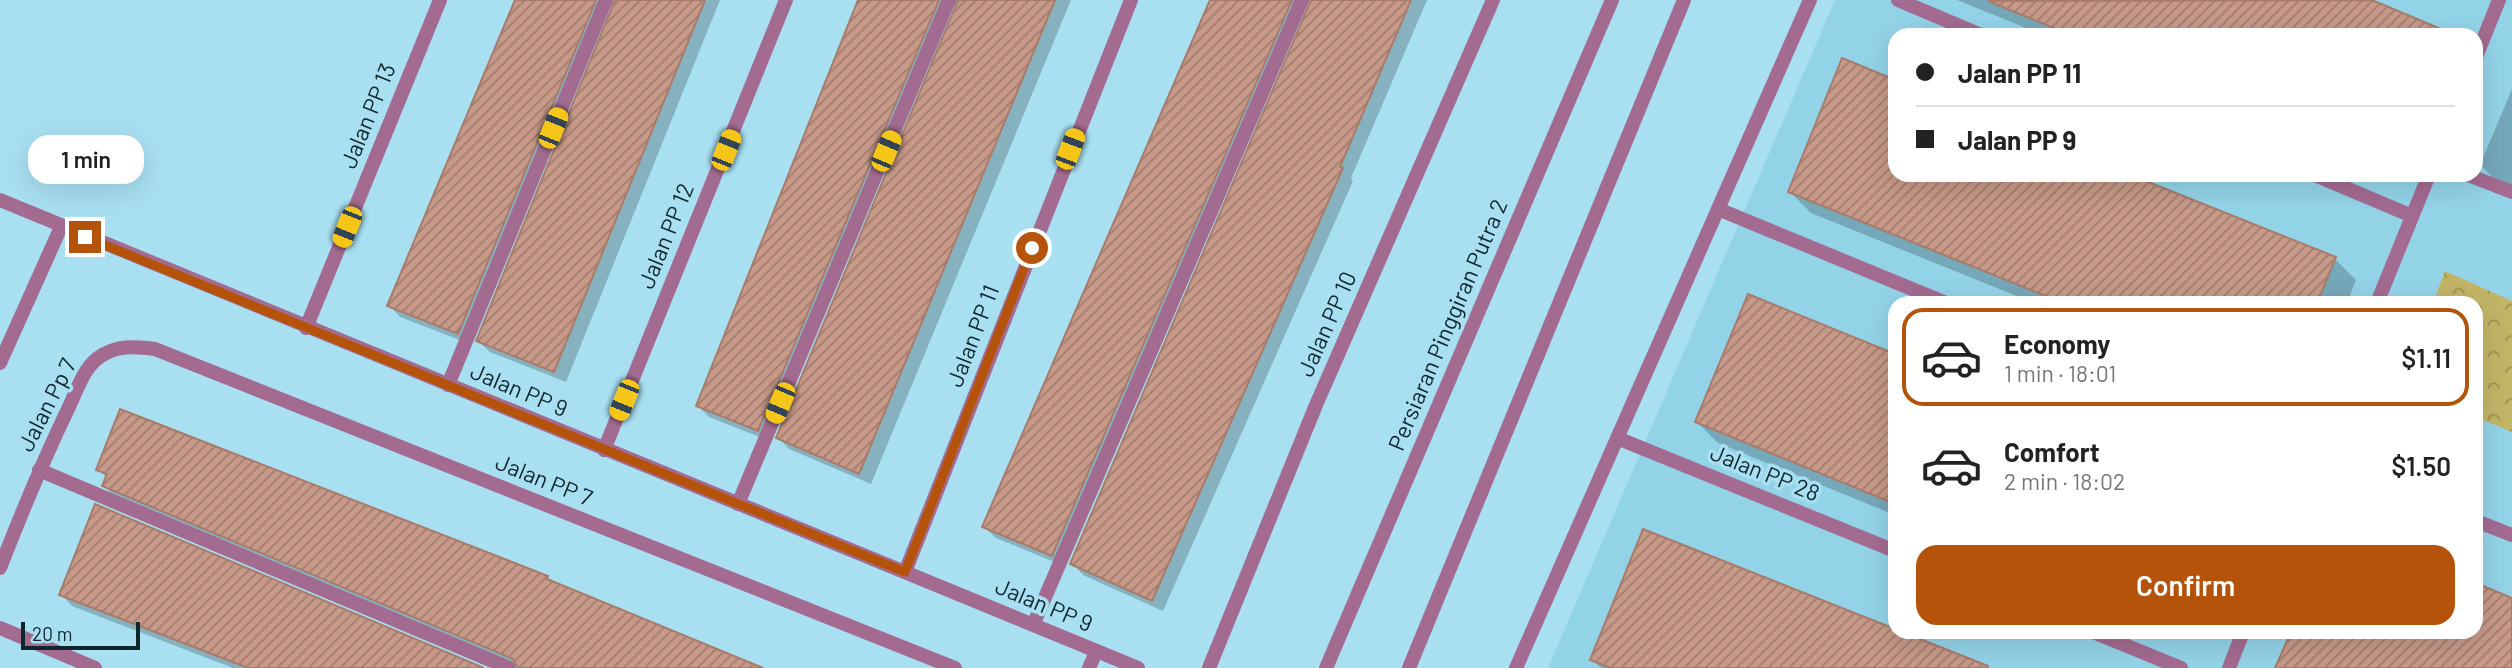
<!DOCTYPE html>
<meta charset="utf-8">
<style>
:root{--surface:#fff;--page:#f6f6f6;--text:#222;--muted:#767676;--line:#e0e0e0;--accent:#b45309}
body{margin:0;font-family:Barlow,sans-serif;background:var(--page);color:var(--text);height:100vh;display:flex;flex-direction:column;font-size:26px;white-space:nowrap}
*{box-sizing:border-box;margin:0}
p{font-size:23px;color:var(--muted)}
.icon{flex:none;width:38px;height:38px;fill:none;stroke:currentColor;stroke-width:2;stroke-linecap:round;stroke-linejoin:round}
.map{position:relative;flex:1;overflow:hidden}
.details{position:absolute;left:1888px;top:296px;width:595px;height:343px;display:flex;flex-direction:column;background:var(--surface);border-radius:21px;box-shadow:0 7px 28px #0002}
.details>*{flex:none}
.guide{position:absolute;left:1888px;top:28px;width:595px;height:154px;border-radius:21px;box-shadow:0 7px 28px #0002;display:grid;align-content:center;height:154px;padding:0 28px;background:var(--surface)}
.scale{position:absolute;left:21px;bottom:18px;width:119px;box-sizing:border-box;padding-left:7px;border:4px solid #10262d;border-top:0;font-size:19px;line-height:24px;white-space:nowrap;color:#10262d;-webkit-text-stroke:5px #a8dff1;paint-order:stroke}
.end{position:absolute;width:32px;height:32px;margin:-16px;border:9px solid #b45309;background:#fff;box-shadow:0 0 0 4px #fff}
.from{border-radius:50%}
.bubble{position:absolute;height:49px;border-radius:21px;background:var(--surface);box-shadow:0 7px 28px #0002;font-size:23px;font-weight:600;line-height:49px;text-align:center}
.car{position:absolute;width:21px;height:42px;margin:-21px -10px;border-radius:9px;box-shadow:0 0 5px 2px #0007;background:linear-gradient(#f5c518 24%,#345 0 40%,#f5c518 0 76%,#345 0 86%,#f5c518 0)}
.guide b{display:flex;align-items:center;gap:24px;height:66px;font-size:26px}
.guide b+b{border-top:2px solid var(--line)}
.guide i{width:18px;height:18px;background:var(--text)}
ul{padding:12px 0 0;list-style:none}
li{display:flex;align-items:center;gap:21px;height:98px;margin:0 14px 10px;padding:0 14px;border:4px solid transparent;border-radius:21px}
li div{flex:1}
li b{display:block;font-size:26px}
li em{font-style:normal;font-weight:600}
li.selected{border-color:var(--accent)}
li>.icon{width:63px;height:63px;stroke-width:1.5}
.primary-button{display:flex;gap:14px;margin-top:auto;padding:14px 28px}
.primary-button a{flex:1;height:80px;border-radius:21px;background:var(--accent);color:#fff;font-size:28px;font-weight:600;line-height:80px;text-align:center}
.map>svg:first-child{display:block}
.built{fill:#93d3e8;fill-rule:evenodd}
.park{fill:url(#park-crowns)}
.shadow{fill:#0003}
.building{fill:url(#building-hatch);stroke:#a87b6b;stroke-width:2}
.lines{fill:none;stroke-linecap:round;stroke-linejoin:round}
.service{stroke:#a36b90;stroke-width:14}
.minor{stroke:#a36b90;stroke-width:14}
.tertiary{stroke:#a36b90;stroke-width:14}
.route{stroke:#b45309;stroke-width:9}
.labels{text-anchor:middle;stroke-width:7;stroke-linejoin:round;paint-order:stroke}
.street-label{font-size:23px;fill:#10262d;stroke:#a8dff1}
</style>
<div class="map">
<svg width="2512" height="668" viewBox="0 0 2512 668">
<defs>
<pattern id="park-crowns" width="20" height="18" patternUnits="userSpaceOnUse" patternTransform="scale(1.75)"><rect width="20" height="18" fill="#c2b565"/><path d="M2 6a3 3 0 1 1 6 0M12 15a3 3 0 1 1 6 0" fill="none" stroke="#9c9354"/></pattern>
<pattern id="building-hatch" width="6" height="6" patternUnits="userSpaceOnUse" patternTransform="scale(1.75)"><rect width="6" height="6" fill="#c89989"/><path d="M-1 1l2-2M0 6l6-6M5 7l2-2" fill="none" stroke="#a17d70"/></pattern>
</defs>
<rect width="100%" height="100%" fill="#a8dff1"/>
<path class="built" d="M1835,0H2512V668H1548ZM1895,35H2476V175H1895ZM1895,303H2476V632H1895Z"/>
<path class="park" d="M2445,271L2512,301V432L2476,417V303H2433Z"/>
<path class="shadow" d="M516,0H720L566,382L490,352L478,341L617,3L608,7L470,344L400,317L389,305Z
M860,0H1071L871,484L789,449L778,437L960,3L951,7L770,441L709,417L698,406Z
M1212,0H1313L1304,7L1064,566L996,538L984,527Z
M1314,0H1427L1351,178L1353,181L1163,611L1083,575L1072,563Z
M1957,0H2368L2421,22L2434,35H2043Z
M1843,61L1895,82V175H2127L2335,259L2356,280L2347,303H2034L1811,213L1790,192Z
M2512,89V191L2502,186L2480,165Z
M1749,297L1895,356V515L1718,443L1697,422Z
M98,469L547,578L553,584L761,668H520L115,497L104,486L107,478Z
M61,594L480,668H233L72,606Z
M2512,600V668H2287L2280,661L2293,632H2476Z
M1897,632L1988,668H1601L1592,659Z
M2181,632H2204L2201,640Z"/>
<path class="building" d="M515,0H596L458,334L387,306Z
M615,0H705L554,372L476,341Z
M858,0H939L758,431L696,406Z
M958,0H1055L859,474L776,438Z
M1210,0H1292L1052,556L982,527Z
M1311,0H1411L1340,167L1343,168L1152,601L1070,564Z
M2372,0L2455,35H2071L1988,1Z
M1842,58L1895,80V175H2131L2336,257L2317,303H2063L1788,192Z
M1748,294L1895,354V504L1695,422Z
M120,409L548,576L547,579L763,668H518L513,659L102,486L107,474L96,470Z
M95,504L484,668H248L59,595Z
M1643,529L1988,666V668H1611L1590,660Z
M2476,583L2512,598V668H2275L2291,632H2476Z"/>
<g class="lines">
<path class="service" d="M2468,175L2512,192
M448,385L606,0
M39,470L509,668
M738,504L949,0
M1034,623L1302,0"/>
<path class="minor" d="M1898,0L1981,35
M2476,57L2499,0
M2315,175L2412,216
M0,200L1138,668
M1718,209L1946,303
M2377,303L2429,175
M306,328L440,0
M0,363L61,227
M1617,438L1895,551
M604,450L786,0
M2476,521L2512,535
M0,568C21,514 43,461 68,409C76,393 83,369 98,358C115,345 135,346 155,349L955,668
M905,572L1131,0
M0,628L95,668
M2093,632L2181,668
M1089,668L1096,652
M1209,668L1316,405L1493,0
M1516,668L1810,0
M2229,668L2243,632"/>
<path class="tertiary" d="M1326,668L1612,0
M1409,668L1684,0"/>
</g>
<g class="lines">
<path class="route" d="M85,237L905,572L1032,248"/>
</g>
<g class="labels">
<g class="street-label">
<text transform="translate(368 116) rotate(-68)" y="8">Jalan PP 13</text>
<text transform="translate(666 236) rotate(-68)" y="8">Jalan PP 12</text>
<text transform="translate(1327 324) rotate(-66)" y="8">Jalan PP 10</text>
<text transform="translate(1448 325) rotate(-67)" y="8">Persiaran Pinggiran Putra 2</text>
<text transform="translate(973 336) rotate(-69)" y="8">Jalan PP 11</text>
<text transform="translate(519 390) rotate(23)" y="8">Jalan PP 9</text>
<text transform="translate(47 405) rotate(-63)" y="8">Jalan Pp 7</text>
<text transform="translate(1765 473) rotate(22)" y="8">Jalan PP 28</text>
<text transform="translate(544 480) rotate(22)" y="8">Jalan PP 7</text>
<text transform="translate(1044 605) rotate(23)" y="8">Jalan PP 9</text>
</g>
</g>
</svg>
<div class="scale">20 m</div>
<i class="end from" style="left:1032px;top:248px"></i>
<i class="end" style="left:85px;top:237px"></i>
<div class="bubble" style="left:28px;top:135px;width:116px">1 min</div>
<i class="car" style="left:553px;top:128px;rotate:22deg"></i>
<i class="car" style="left:1070px;top:149px;rotate:21deg"></i>
<i class="car" style="left:726px;top:150px;rotate:22deg"></i>
<i class="car" style="left:886px;top:151px;rotate:23deg"></i>
<i class="car" style="left:347px;top:227px;rotate:202deg"></i>
<i class="car" style="left:624px;top:400px;rotate:202deg"></i>
<i class="car" style="left:780px;top:403px;rotate:203deg"></i>
<div class="guide">
<b><i class="from"></i>Jalan PP 11</b>
<b><i></i>Jalan PP 9</b>
</div>
<section class="details">
<ul>
<li class="selected"><svg class="icon" aria-label="car" viewBox="0 0 24 24"><path d="M5 17H2v-5l4-1 3-4h7l3 4 3 1v5h-3M9 17h6M6 11h13"/><circle cx="7" cy="17" r="2"/><circle cx="17" cy="17" r="2"/></svg><div><b>Economy</b><p>1 min · 18:01</p></div><em>$1.11</em></li>
<li><svg class="icon" aria-label="car" viewBox="0 0 24 24"><path d="M5 17H2v-5l4-1 3-4h7l3 4 3 1v5h-3M9 17h6M6 11h13"/><circle cx="7" cy="17" r="2"/><circle cx="17" cy="17" r="2"/></svg><div><b>Comfort</b><p>2 min · 18:02</p></div><em>$1.50</em></li>
</ul>
<div class="primary-button"><a>Confirm</a></div>
</section>
</div>
